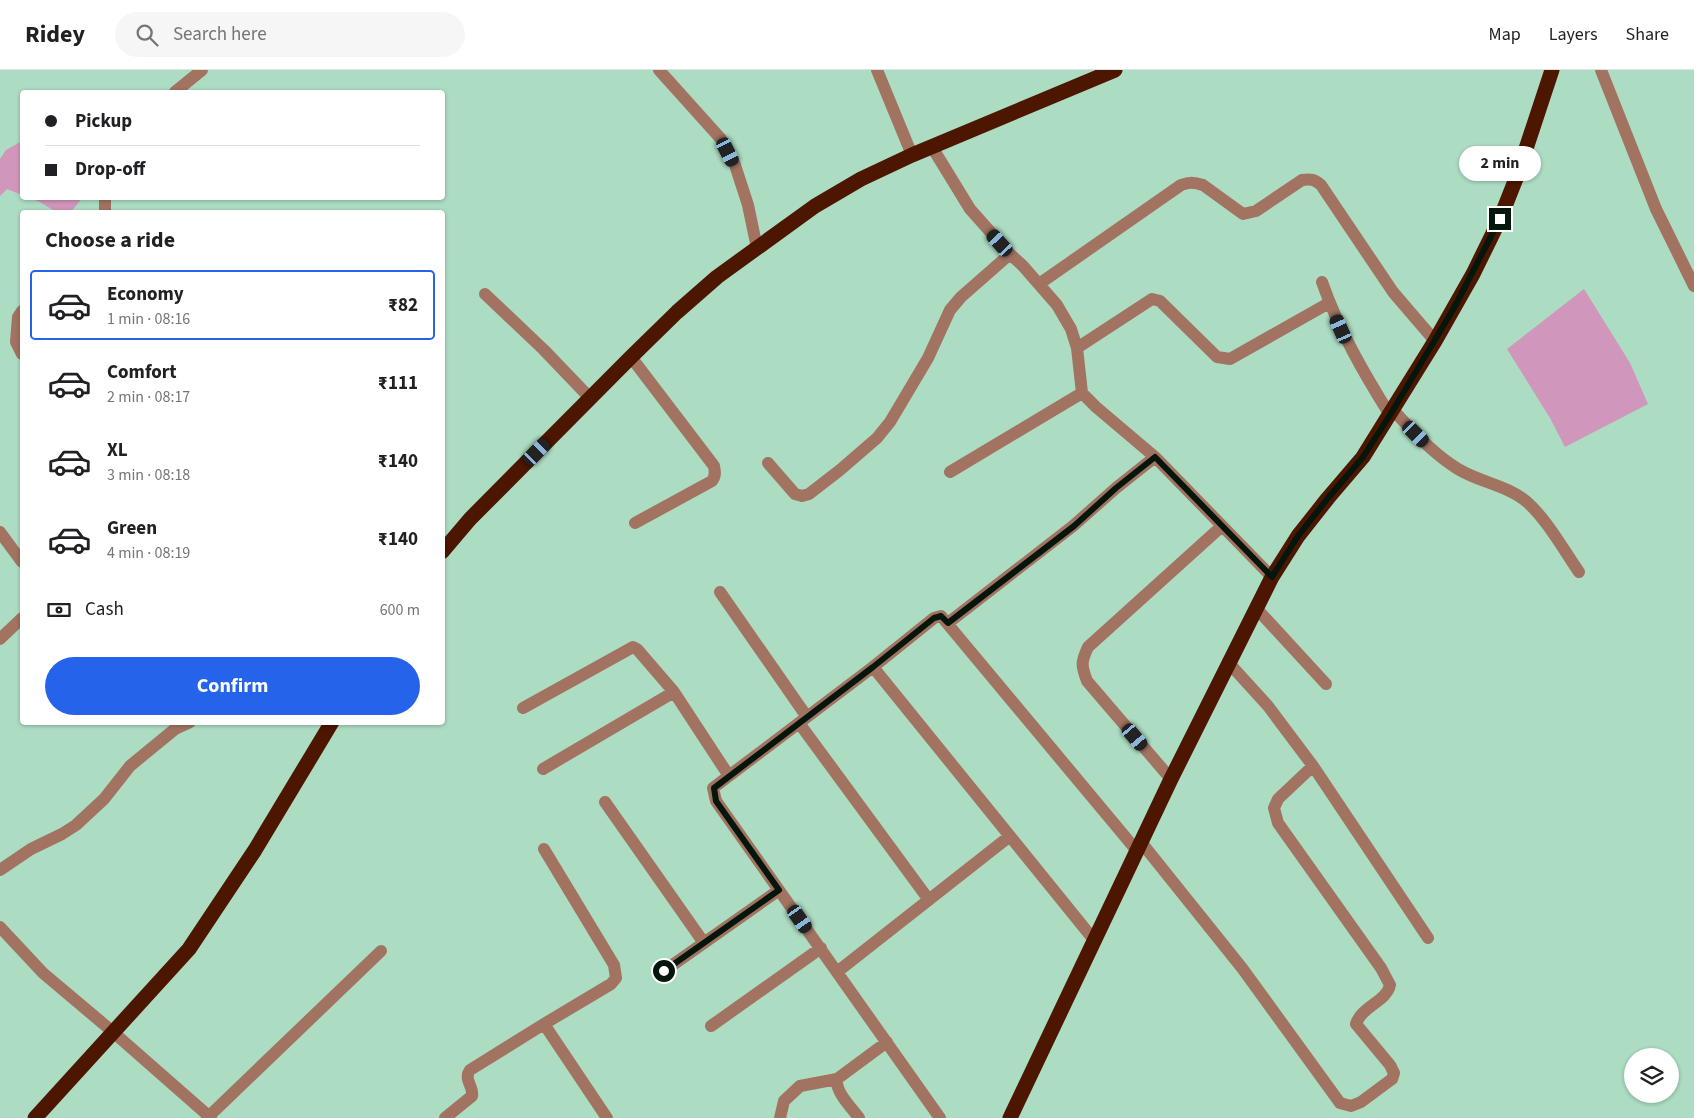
<!DOCTYPE html>
<meta charset="utf-8">
<style>
:root{--surface:#fff;--page:#f6f6f6;--text:#202124;--muted:#757577;--line:#e0e0e0;--accent:#2563eb}
body{margin:0;font-family:"Source Sans 3",sans-serif;background:var(--page);color:var(--text);height:100vh;display:flex;flex-direction:column;font-size:19px;white-space:nowrap}
*{box-sizing:border-box;margin:0}
p{font-size:16px;color:var(--muted)}
.icon{flex:none;width:28px;height:28px;fill:none;stroke:currentColor;stroke-width:2;stroke-linecap:round;stroke-linejoin:round}
.map{position:relative;flex:1;overflow:hidden}
.sheet{position:absolute;left:20px;top:140px;width:425px;height:515px;display:flex;flex-direction:column;background:var(--surface);border-radius:5px;box-shadow:0 1px 4px #0004}
.sheet>*{flex:none}
.banner{position:absolute;left:20px;top:20px;width:425px;height:110px;border-radius:5px;box-shadow:0 1px 4px #0004;display:grid;align-content:center;height:110px;padding:0 25px;background:var(--surface)}
.controls{position:absolute;left:1624px;top:978px;display:grid;gap:10px}
.controls a{display:grid;place-items:center;width:55px;height:55px;border-radius:50%;background:var(--surface);box-shadow:0 1px 4px #0004;font-size:25px}
.end{position:absolute;width:22px;height:22px;margin:-11px;border:6px solid #05160d;background:#fff;box-shadow:0 0 0 2px #fff}
.from{border-radius:50%}
.bubble{position:absolute;height:35px;border-radius:18px;background:var(--surface);box-shadow:0 1px 4px #0004;font-size:16px;font-weight:700;line-height:35px;text-align:center}
.car{position:absolute;width:15px;height:30px;margin:-15px -8px;border-radius:6px;box-shadow:0 0 4px 1px #0007;background:linear-gradient(#222 24%,#8ab4d8 0 40%,#222 0 76%,#8ab4d8 0 86%,#222 0)}
.banner b{display:flex;align-items:center;gap:18px;height:48px;font-size:19px}
.banner b+b{border-top:1px solid var(--line)}
.banner i{width:12px;height:12px;background:var(--text)}
ul{padding:0;list-style:none}
li{display:flex;align-items:center;gap:15px;height:70px;margin:0 10px 8px;padding:0 15px;border:2px solid transparent;border-radius:5px}
li div{flex:1}
li b{display:block;font-size:19px}
li em{font-style:normal;font-weight:700}
li.selected{border-color:var(--accent)}
li>.icon{width:45px;height:45px;stroke-width:1.5}
h2{padding:0 25px;font-size:22px;line-height:60px}
.pay{display:flex;align-items:center;gap:12px;height:55px;padding:0 25px;font-size:19px}
.pay p{margin-inline-start:auto}
.primary-button{display:flex;gap:10px;margin-top:auto;padding:10px 25px}
.primary-button a{flex:1;height:58px;border-radius:30px;background:var(--accent);color:#fff;font-size:20px;font-weight:700;line-height:58px;text-align:center}
header{display:flex;align-items:center;gap:30px;box-sizing:border-box;height:70px;padding:0 25px;background:var(--surface);border-bottom:1px solid var(--line)}
header strong{font-size:24px}
nav{display:flex;gap:28px;margin-inline-start:auto;font-size:18px}
.search{width:350px;height:45px;background:var(--page);display:flex;align-items:center;gap:12px;box-sizing:border-box;padding:0 18px;border-radius:28px;color:var(--muted);font-size:19px}
.map>svg:first-child{display:block}
.water{fill:#d196bb}
.lines{fill:none;stroke-linecap:round;stroke-linejoin:round}
.minor{stroke:#a27361;stroke-width:12}
.highway{stroke:#4c1600;stroke-width:15}
.route{stroke:#05160d;stroke-width:6}
</style>
<header>
<strong>Ridey</strong>
<div class="search"><svg class="icon" aria-label="search" viewBox="0 0 24 24"><circle cx="10" cy="10" r="6"/><path d="M15 15l6 6"/></svg>Search here</div>
<nav><a>Map</a><a>Layers</a><a>Share</a></nav>
</header>
<div class="map">
<svg width="1694" height="1048" viewBox="0 0 1694 1048">
<rect width="100%" height="100%" fill="#acdcc2"/>
<path class="water" d="M22,71V125L7,119L0,126V89L6,80Z
M29,128H82L71,142H56L40,132Z
M1584,219L1630,293L1648,334L1565,377L1550,348L1507,279Z"/>
<g class="lines">
<path class="minor" d="M659,0L721,69L735,95L748,135L757,178
M877,0L912,85
M1601,0L1656,139L1694,216
M175,22L202,0
M932,77L970,139L1010,184L1023,196L1057,235L1071,259L1077,278L1082,323L1096,337L1155,387L1272,507
M105,142V128
M1322,212C1339,260 1363,302 1390,345
M1039,214L1181,115C1189,112 1194,112 1203,115L1243,144L1256,141L1302,110C1311,109 1314,109 1321,115L1393,222L1435,271
M485,224L544,280L590,328
M22,241L18,247L16,272L22,284
M1077,278L1152,229L1160,231L1217,287L1230,289L1329,233
M631,287L714,396C715,401 716,406 712,411L635,453
M1393,340C1413,361 1433,384 1458,399C1479,412 1509,416 1527,432C1548,451 1563,479 1579,502
M768,393L795,424L802,426L809,424L840,400L877,368L890,352L928,288L950,240L961,227L1010,184
M950,402L1082,323
M0,462L22,492
M720,522L807,647
M1256,538L1326,614
M948,553L1073,456L1116,418L1155,387
M0,569L22,548
M1228,592L1268,636L1313,696L1428,868
M873,597L1094,870
M523,638L633,577L637,579L674,622
M799,653L929,830
M543,699L674,622L729,706
M1171,709L1087,611C1081,595 1081,592 1088,577L1222,456
M605,732L704,873
M1141,772L1242,898L1340,1033L1351,1036L1361,1032L1392,1009L1394,1003L1390,995L1356,954C1361,937 1387,931 1390,915L1381,898L1278,753L1274,738L1278,729L1313,696
M0,800L31,779L62,764L76,755L104,729L130,696L175,659L190,652
M0,857L43,903L113,962L211,1048
M664,901L779,820
M837,902L1010,766
M544,954L607,1048
M711,956L821,878
M207,1048L381,881
M445,1048L472,1026C474,1016 463,1010 470,1000L544,954L611,914L616,908L614,895L544,779
M780,1048L784,1031L800,1016L837,1009
M859,1048C852,1038 835,1022 837,1009L887,972
M940,1048L716,731L713,718L873,597L934,548L941,546L1137,781"/>
<path class="highway" d="M442,482L470,449L631,287L677,242L717,207L757,178L815,136L861,109L912,85L1115,0
M35,1048L189,879L255,780L332,652
M1010,1048L1171,709L1272,507L1298,466L1328,428L1363,387L1435,271L1473,204L1500,149L1517,106L1552,0"/>
</g>
<g class="lines">
<path class="route" d="M664,901L779,820L716,731L714,718L873,597L934,548L941,546L948,553L1074,456L1116,418L1155,387L1272,507L1298,466L1328,428L1363,387L1390,345L1454,238L1500,149"/>
</g>
</svg>
<div class="controls">
<a><svg class="icon" aria-label="layers" viewBox="0 0 24 24"><path d="M12 4l9 5-9 5-9-5zM3 14l9 5 9-5"/></svg></a>
</div>
<i class="end from" style="left:664px;top:901px"></i>
<i class="end" style="left:1500px;top:149px"></i>
<div class="bubble" style="left:1459px;top:76px;width:82px">2 min</div>
<i class="car" style="left:728px;top:82px;rotate:153deg"></i>
<i class="car" style="left:1000px;top:173px;rotate:318deg"></i>
<i class="car" style="left:1341px;top:259px;rotate:336deg"></i>
<i class="car" style="left:1416px;top:364px;rotate:135deg"></i>
<i class="car" style="left:537px;top:382px;rotate:44deg"></i>
<i class="car" style="left:1135px;top:667px;rotate:140deg"></i>
<i class="car" style="left:800px;top:849px;rotate:145deg"></i>
<div class="banner">
<b><i class="from"></i>Pickup</b>
<b><i></i>Drop-off</b>
</div>
<section class="sheet">
<h2>Choose a ride</h2>
<ul>
<li class="selected"><svg class="icon" aria-label="car" viewBox="0 0 24 24"><path d="M5 17H2v-5l4-1 3-4h7l3 4 3 1v5h-3M9 17h6M6 11h13"/><circle cx="7" cy="17" r="2"/><circle cx="17" cy="17" r="2"/></svg><div><b>Economy</b><p>1 min · 08:16</p></div><em>₹82</em></li>
<li><svg class="icon" aria-label="car" viewBox="0 0 24 24"><path d="M5 17H2v-5l4-1 3-4h7l3 4 3 1v5h-3M9 17h6M6 11h13"/><circle cx="7" cy="17" r="2"/><circle cx="17" cy="17" r="2"/></svg><div><b>Comfort</b><p>2 min · 08:17</p></div><em>₹111</em></li>
<li><svg class="icon" aria-label="car" viewBox="0 0 24 24"><path d="M5 17H2v-5l4-1 3-4h7l3 4 3 1v5h-3M9 17h6M6 11h13"/><circle cx="7" cy="17" r="2"/><circle cx="17" cy="17" r="2"/></svg><div><b>XL</b><p>3 min · 08:18</p></div><em>₹140</em></li>
<li><svg class="icon" aria-label="car" viewBox="0 0 24 24"><path d="M5 17H2v-5l4-1 3-4h7l3 4 3 1v5h-3M9 17h6M6 11h13"/><circle cx="7" cy="17" r="2"/><circle cx="17" cy="17" r="2"/></svg><div><b>Green</b><p>4 min · 08:19</p></div><em>₹140</em></li>
</ul>
<div class="pay"><svg class="icon" aria-label="cash" viewBox="0 0 24 24"><path d="M3 7h18v10H3z"/><circle cx="12" cy="12" r="2"/></svg>Cash<p>600 m</p></div>
<div class="primary-button"><a>Confirm</a></div>
</section>
</div>
